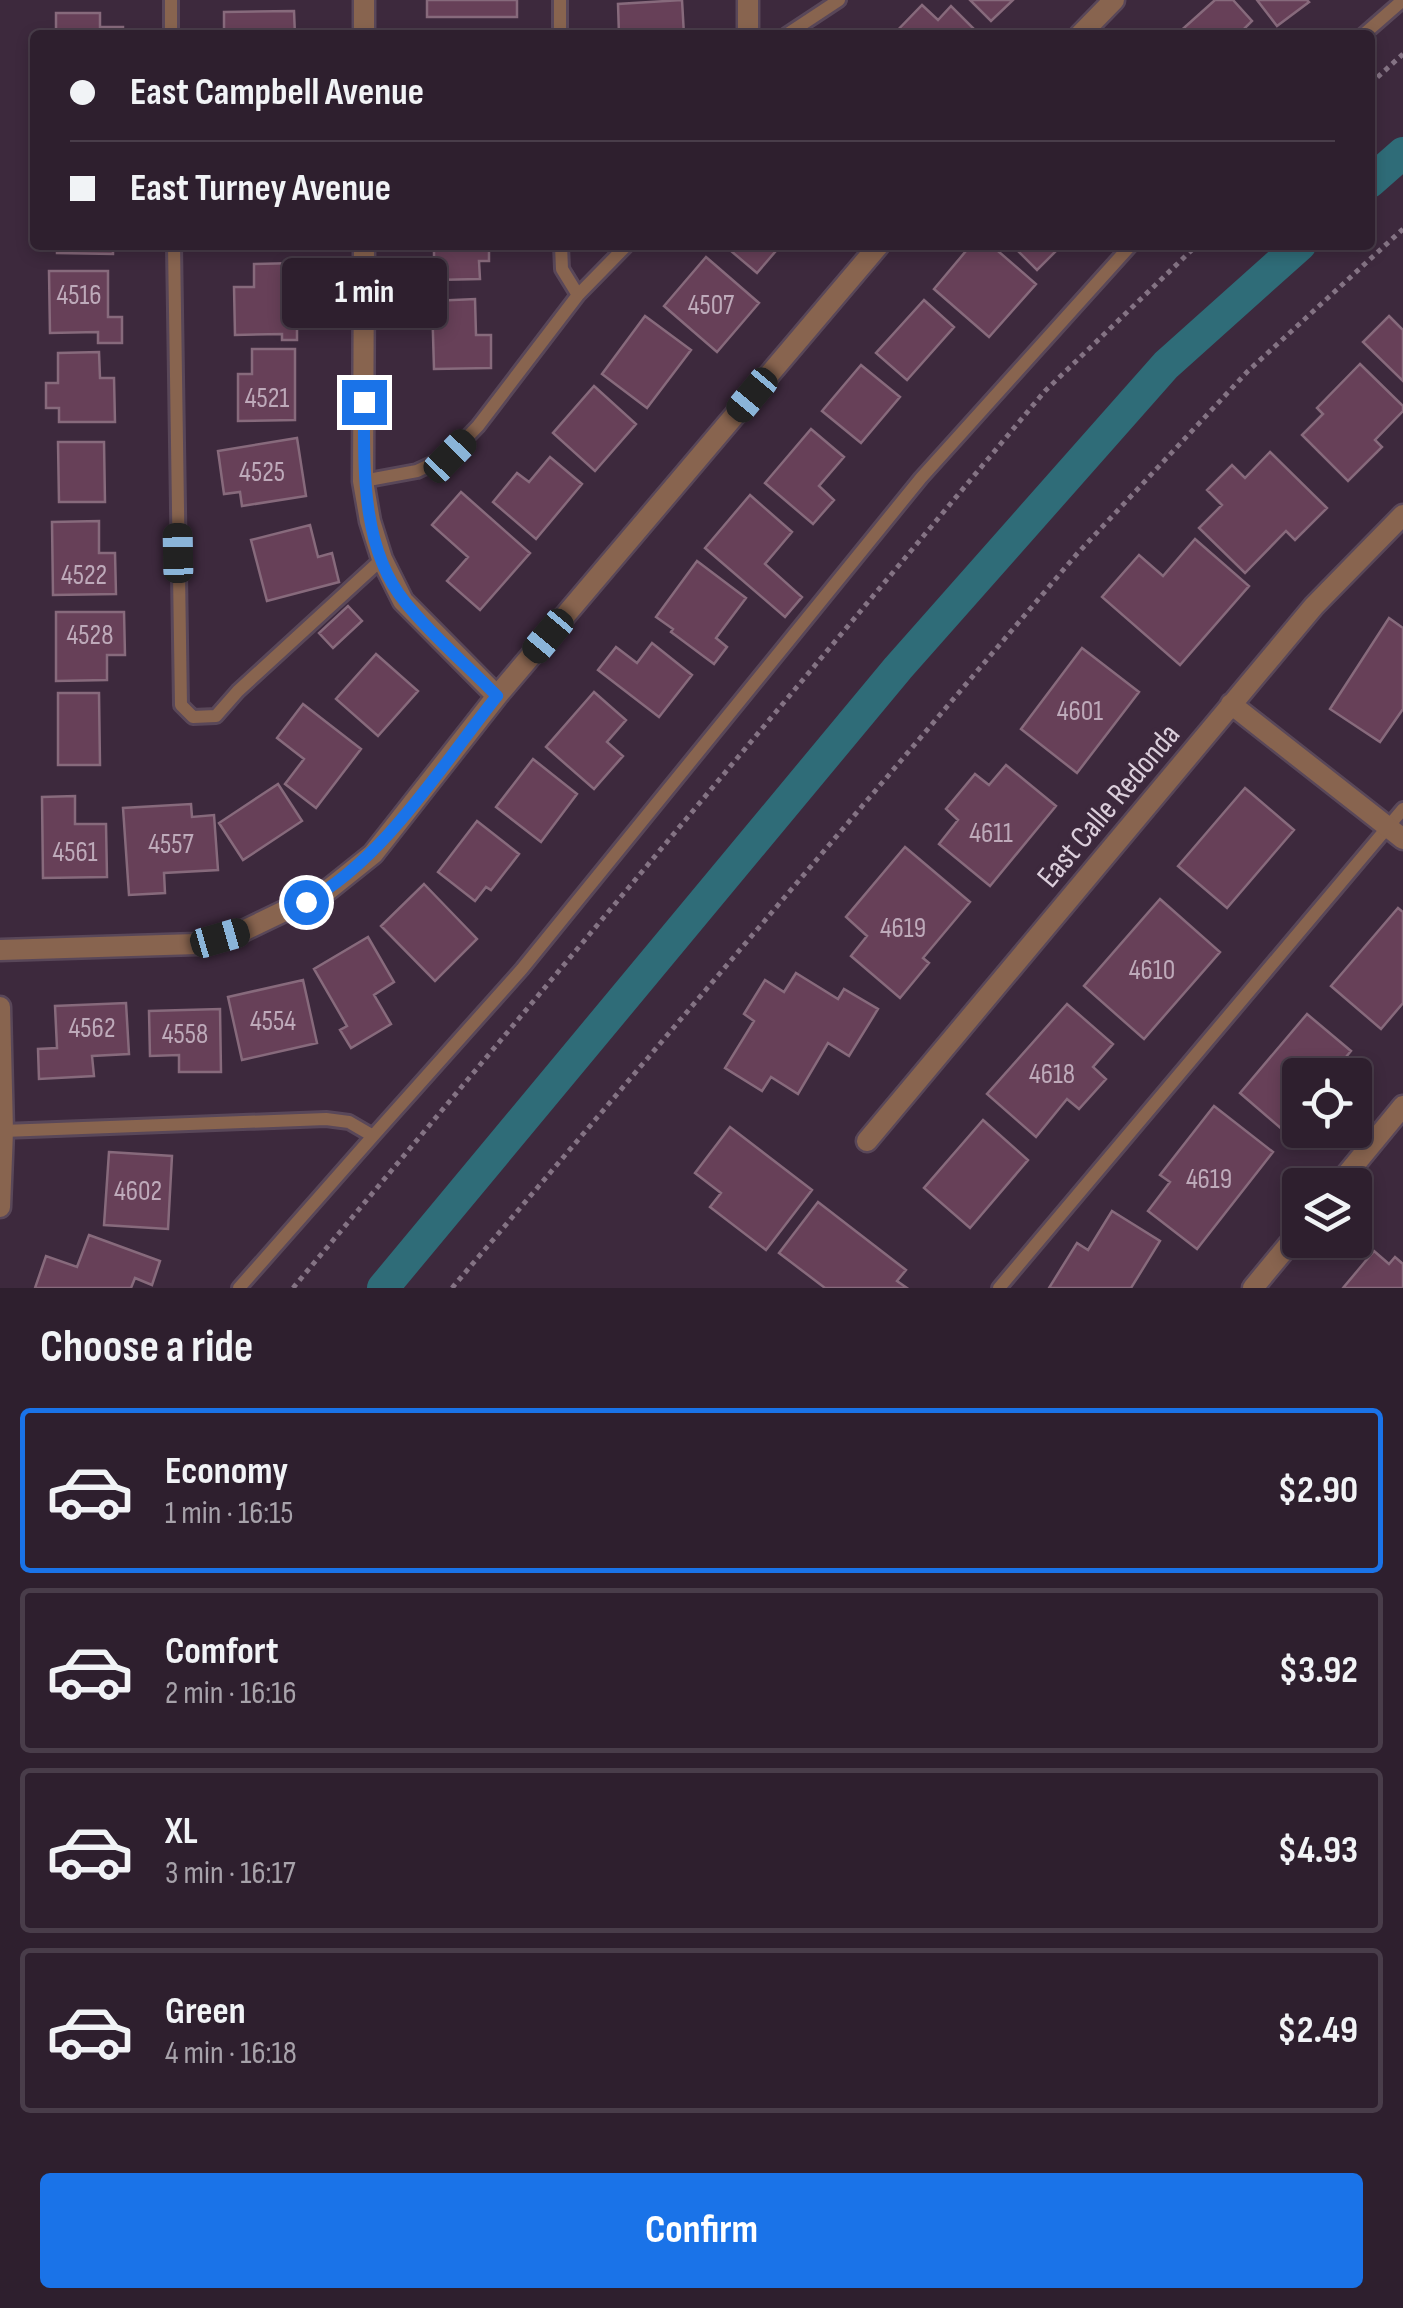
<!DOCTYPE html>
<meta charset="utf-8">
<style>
:root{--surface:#2e1f2e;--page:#3a2c3a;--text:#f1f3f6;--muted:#a7a2aa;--line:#493d4a;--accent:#1a73e8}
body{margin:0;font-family:"Sofia Sans Condensed",sans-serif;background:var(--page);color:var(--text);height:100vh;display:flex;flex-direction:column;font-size:38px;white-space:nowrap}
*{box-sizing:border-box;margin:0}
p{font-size:32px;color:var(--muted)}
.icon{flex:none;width:55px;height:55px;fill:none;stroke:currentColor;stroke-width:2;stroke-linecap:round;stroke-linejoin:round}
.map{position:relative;height:1288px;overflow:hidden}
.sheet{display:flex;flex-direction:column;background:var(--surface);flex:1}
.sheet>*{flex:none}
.guide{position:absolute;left:30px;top:30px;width:1345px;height:220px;border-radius:10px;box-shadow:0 5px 15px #0003,0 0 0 2px var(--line);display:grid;align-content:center;height:220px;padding:0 40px;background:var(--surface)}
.buttons{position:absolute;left:1282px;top:1058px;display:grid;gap:20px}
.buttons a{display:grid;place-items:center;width:90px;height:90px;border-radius:10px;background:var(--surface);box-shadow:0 5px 15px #0003,0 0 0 2px var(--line);font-size:50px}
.end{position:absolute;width:45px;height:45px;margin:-22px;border:12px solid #1a73e8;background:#fff;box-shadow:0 0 0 5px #fff}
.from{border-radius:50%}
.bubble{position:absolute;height:70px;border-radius:10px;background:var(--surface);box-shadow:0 5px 15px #0003,0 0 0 2px var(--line);font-size:32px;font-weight:700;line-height:70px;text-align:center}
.car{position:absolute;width:30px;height:60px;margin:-30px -15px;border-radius:12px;box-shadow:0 0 8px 2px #0007;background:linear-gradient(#222 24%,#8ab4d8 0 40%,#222 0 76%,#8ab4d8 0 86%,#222 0)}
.guide b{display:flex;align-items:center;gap:35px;height:95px;font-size:38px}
.guide b+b{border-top:2px solid var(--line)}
.guide i{width:25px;height:25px;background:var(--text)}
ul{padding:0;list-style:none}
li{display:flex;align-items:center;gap:30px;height:165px;margin:0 20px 15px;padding:0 20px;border:5px solid var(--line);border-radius:10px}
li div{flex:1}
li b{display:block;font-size:38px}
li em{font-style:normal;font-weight:700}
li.active{border-color:var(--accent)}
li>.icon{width:90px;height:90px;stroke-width:1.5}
h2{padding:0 40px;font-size:45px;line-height:120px}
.button{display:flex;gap:20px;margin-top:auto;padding:20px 40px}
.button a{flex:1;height:115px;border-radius:10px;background:var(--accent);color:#fff;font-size:40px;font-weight:700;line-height:115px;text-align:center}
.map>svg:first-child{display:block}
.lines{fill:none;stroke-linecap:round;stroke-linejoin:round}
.canal{stroke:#2f6c78;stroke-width:32}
.building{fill:#674058;stroke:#876a7c;stroke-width:2.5}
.lane-casing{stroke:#594759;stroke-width:18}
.street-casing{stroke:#594759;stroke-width:25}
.path{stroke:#847384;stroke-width:5;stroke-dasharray:5 5;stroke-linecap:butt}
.lane{stroke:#88644f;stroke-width:12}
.street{stroke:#88644f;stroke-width:20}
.route{stroke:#1a73e8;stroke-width:12}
.labels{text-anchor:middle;stroke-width:8;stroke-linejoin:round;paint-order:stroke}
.number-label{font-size:28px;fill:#beaaba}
.street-label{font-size:32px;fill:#dbcedb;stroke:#3d293d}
</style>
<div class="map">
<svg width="1403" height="1288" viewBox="0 0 1403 1288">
<rect width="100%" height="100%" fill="#3d293d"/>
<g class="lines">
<path class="canal" d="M1370,182L1403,153
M383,1288L898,668L1166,365L1300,245"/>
</g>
<path class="building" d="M427,0H517V17H427Z
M682,0L684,35H619L618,4Z
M970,0H1013L991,21Z
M1215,0H1233L1252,21L1238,35H1176Z
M1257,0H1307L1309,2L1277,26Z
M922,5L938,20L951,6L980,35H893Z
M294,11L295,35H224V12Z
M56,13H100V27H123V35H56Z
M57,245H113V254L57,253Z
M434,245H489V261H479L480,279L434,280Z
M724,245H781L757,273Z
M971,245H991L1036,284L989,337L934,289Z
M1012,245H1062L1037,270Z
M706,257L759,303L717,352L664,306Z
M297,263V340H282V334L235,335L234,287H254V264Z
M49,271H108V317H122V343H98V332L50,333Z
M475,299L476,335H491V368L434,369L432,301Z
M924,300L954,327L907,380L876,353Z
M645,316L691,350L647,408L602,374Z
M1389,316L1403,330V381L1363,342Z
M252,349H295V420L238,421V374H252Z
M99,352L100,378H114L115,422H59V408H46V383H58V353Z
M1360,364L1403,406V411L1375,440L1382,447L1348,481L1302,435L1323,414L1317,408Z
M861,365L900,397L861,443L822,411Z
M594,386L636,424L595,471L553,433Z
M811,429L844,457L819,486L834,500L813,524L765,483Z
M297,438L306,496L242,506L240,492L224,494L218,451Z
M58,442H104L105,502H59Z
M1270,452L1327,508L1295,540L1286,531L1245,573L1199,528L1222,505L1207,490L1232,465L1245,478Z
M550,457L582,484L536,539L493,502L517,473L529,482Z
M461,492L530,553L480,610L447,581L468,557L432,525Z
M750,495L792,532L765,564L802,597L785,617L705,548Z
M99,521V553H115L116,594L53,595L52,522Z
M310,525L318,557L332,553L339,582L267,601L251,540Z
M1195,539L1249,586L1180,665L1102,597L1139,555L1163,576Z
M697,561L746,598L716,638L727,647L714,664L671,632L673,629L656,617Z
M348,606L362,621L333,648L319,633Z
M56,612H124L125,655H107V680L56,681Z
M1389,618L1403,628V709L1380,742L1330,709Z
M652,643L692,675L659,717L598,670L616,647L637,663Z
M1082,648L1139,692L1077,773L1021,729Z
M376,654L418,691L378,736L336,699Z
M594,692L626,720L607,742L623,756L594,789L546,747Z
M58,693H99L100,765H58Z
M303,704L361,749L316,808L285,784L304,759L277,738Z
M533,759L577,794L541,842L496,807Z
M1006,765L1056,806L990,886L939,844L958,820L946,809L975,774L989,785Z
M278,784L302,821L243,860L219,823Z
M1245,788L1294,830L1227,908L1178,866Z
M75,796V824H106L107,877L43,878L42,797Z
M191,804L192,817L214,815L218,870L164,873L165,893L129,895L123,808Z
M477,821L519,854L491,890L486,887L475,901L438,872Z
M905,847L970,902L923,958L929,963L900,998L851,956L867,936L846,917Z
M424,884L477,939L435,981L381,926Z
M1160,899L1220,952L1144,1039L1084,986Z
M1398,908L1403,912V1003L1381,1029L1331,986Z
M368,937L394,982L374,995L391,1024L351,1048L340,1030L347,1026L314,969Z
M796,973L838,999L844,989L878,1009L849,1056L828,1043L798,1094L771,1077L762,1091L725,1068L754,1021L744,1014L765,980L784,992Z
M303,980L317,1043L242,1060L228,997Z
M126,1003L129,1054L92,1056L94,1076L39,1079L38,1049L57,1048L55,1006Z
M1067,1004L1113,1044L1093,1067L1106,1079L1079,1109L1067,1099L1036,1137L987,1094Z
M220,1009L221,1072H179V1055L150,1056L149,1011Z
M1307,1014L1351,1051L1331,1075H1300V1126L1291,1137L1240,1093Z
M1214,1106L1273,1152L1197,1249L1148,1211L1170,1182L1160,1175Z
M983,1120L1028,1160L970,1228L924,1188Z
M730,1127L812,1190L766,1250L710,1207L721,1193L695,1173Z
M109,1152L172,1156L168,1229L104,1225Z
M818,1202L906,1270L897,1281L907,1288H825L779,1253Z
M1112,1211L1160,1241L1131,1288H1049L1077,1243L1088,1250Z
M89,1235L160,1261L152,1285L135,1278L131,1288H35L46,1256L77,1267Z
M1374,1251L1389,1264L1395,1257L1403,1264V1288H1343Z"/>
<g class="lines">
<defs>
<path id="lane" d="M171,0V35
M560,35V0
M786,35L839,0
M1363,35L1403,0
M174,245L181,705L193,717L216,716L238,691L382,559
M561,245L562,269L578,295
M363,481L417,471L449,456L478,426L578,295L627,245
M3,1131L326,1119L349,1122L373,1136L239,1288
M373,1136L522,969L921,478L1131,245
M999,1288L1403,809"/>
<path id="street" d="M364,35V0
M748,35V0
M1080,35L1114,0
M364,245L363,481L370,521L382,559L403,601L497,696
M1231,704L1403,839
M0,950L197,944L243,931L328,890L373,854L497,696L879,245
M0,1007L3,1131L0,1207
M867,1141L1314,606L1403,515
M1338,1185L1403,1106
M1253,1288L1300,1231"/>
</defs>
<use href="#lane" class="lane-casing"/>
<use href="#street" class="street-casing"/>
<path class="path" d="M1370,84L1403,54
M293,1288L1045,391L1197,245
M452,1288L1076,555L1248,371L1403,229"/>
<use href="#lane" class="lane"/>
<use href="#street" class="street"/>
</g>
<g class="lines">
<path class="route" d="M306,902C384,860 442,765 497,696C467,665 432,636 405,602C361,548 364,468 364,402"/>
</g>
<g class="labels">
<g class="number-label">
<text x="79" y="304">4516</text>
<text x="711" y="314">4507</text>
<text x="267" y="407">4521</text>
<text x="262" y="481">4525</text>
<text x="84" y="584">4522</text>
<text x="90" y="644">4528</text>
<text x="1080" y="720">4601</text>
<text x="991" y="842">4611</text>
<text x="171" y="853">4557</text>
<text x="75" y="861">4561</text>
<text x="903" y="937">4619</text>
<text x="1152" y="979">4610</text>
<text x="273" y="1030">4554</text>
<text x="92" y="1037">4562</text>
<text x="185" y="1043">4558</text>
<text x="1052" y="1083">4618</text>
<text x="1209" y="1188">4619</text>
<text x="138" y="1200">4602</text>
</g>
<g class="street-label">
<text transform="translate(1108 805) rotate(-50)" y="11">East Calle Redonda</text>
</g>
</g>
</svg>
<div class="buttons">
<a><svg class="icon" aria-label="locate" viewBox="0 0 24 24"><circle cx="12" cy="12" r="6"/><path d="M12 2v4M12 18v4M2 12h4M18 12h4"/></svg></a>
<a><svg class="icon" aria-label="layers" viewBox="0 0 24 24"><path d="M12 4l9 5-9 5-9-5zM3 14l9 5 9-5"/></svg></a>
</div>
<i class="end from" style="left:306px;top:902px"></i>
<i class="end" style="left:364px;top:402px"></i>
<div class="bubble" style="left:282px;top:258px;width:165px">1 min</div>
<i class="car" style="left:752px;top:395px;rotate:220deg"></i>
<i class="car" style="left:450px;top:456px;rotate:44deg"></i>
<i class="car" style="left:178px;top:553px;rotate:359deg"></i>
<i class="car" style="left:548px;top:636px;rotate:220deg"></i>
<i class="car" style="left:220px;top:938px;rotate:74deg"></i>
<div class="guide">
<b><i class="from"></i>East Campbell Avenue</b>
<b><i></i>East Turney Avenue</b>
</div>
</div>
<section class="sheet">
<h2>Choose a ride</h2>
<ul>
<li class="active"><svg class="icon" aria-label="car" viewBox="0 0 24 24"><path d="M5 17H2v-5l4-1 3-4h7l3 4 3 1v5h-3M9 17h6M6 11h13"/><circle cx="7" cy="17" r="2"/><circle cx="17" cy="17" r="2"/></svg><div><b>Economy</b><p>1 min · 16:15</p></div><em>$2.90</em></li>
<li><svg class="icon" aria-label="car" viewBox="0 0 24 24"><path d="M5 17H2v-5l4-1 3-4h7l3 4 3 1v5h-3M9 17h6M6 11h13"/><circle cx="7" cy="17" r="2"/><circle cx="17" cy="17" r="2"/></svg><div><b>Comfort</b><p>2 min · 16:16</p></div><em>$3.92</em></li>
<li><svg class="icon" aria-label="car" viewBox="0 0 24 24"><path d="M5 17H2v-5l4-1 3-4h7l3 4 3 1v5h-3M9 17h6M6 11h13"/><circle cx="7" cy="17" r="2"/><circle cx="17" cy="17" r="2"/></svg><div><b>XL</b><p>3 min · 16:17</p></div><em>$4.93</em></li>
<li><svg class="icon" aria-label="car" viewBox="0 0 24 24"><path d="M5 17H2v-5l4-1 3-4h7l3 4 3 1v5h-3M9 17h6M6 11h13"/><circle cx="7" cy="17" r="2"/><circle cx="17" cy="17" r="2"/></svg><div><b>Green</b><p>4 min · 16:18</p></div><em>$2.49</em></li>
</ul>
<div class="button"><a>Confirm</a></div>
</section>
